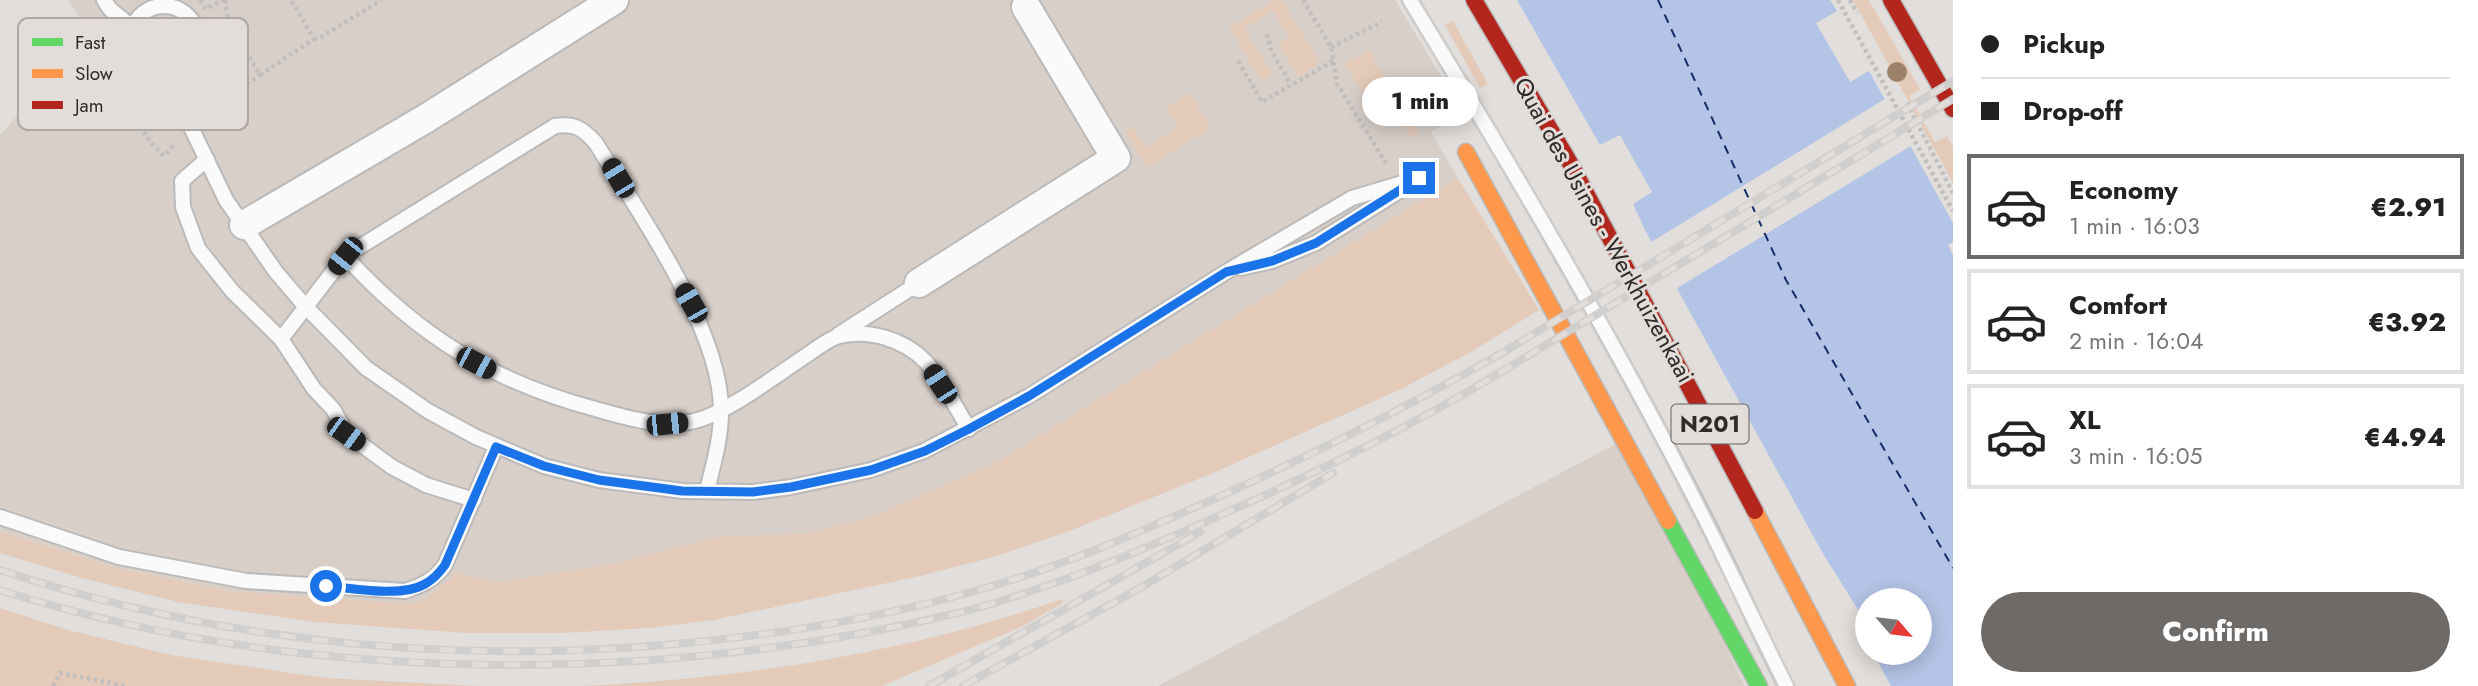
<!DOCTYPE html>
<meta charset="utf-8">
<style>
:root{--surface:#fff;--page:#f6f6f6;--text:#222;--muted:#767676;--line:#e0e0e0;--accent:#6d6a68}
body{margin:0;font-family:Jost,sans-serif;background:var(--page);color:var(--text);height:100vh;display:flex;flex-direction:column;font-size:26px;white-space:nowrap}
*{box-sizing:border-box;margin:0}
p{font-size:23px;color:var(--muted)}
.icon{flex:none;width:38px;height:38px;fill:none;stroke:currentColor;stroke-width:2;stroke-linecap:round;stroke-linejoin:round}
.map{position:relative;flex:1;overflow:hidden}
.details{display:flex;flex-direction:column;background:var(--surface);width:525px}
.details>*{flex:none}
.guide{display:grid;align-content:center;height:154px;padding:0 28px;background:var(--surface)}
.needle{width:46px;rotate:118deg}
.fabs{position:absolute;left:1855px;top:588px;display:grid;gap:14px}
.fabs a{display:grid;place-items:center;width:77px;height:77px;border-radius:50%;background:var(--surface);box-shadow:0 4px 18px #0003;font-size:35px}
.end{position:absolute;width:32px;height:32px;margin:-16px;border:9px solid #1a73e8;background:#fff;box-shadow:0 0 0 4px #fff}
.from{border-radius:50%}
.bubble{position:absolute;height:49px;border-radius:24px;background:var(--surface);box-shadow:0 4px 18px #0003;font-size:23px;font-weight:800;line-height:49px;text-align:center}
.car{position:absolute;width:21px;height:42px;margin:-21px -10px;border-radius:9px;box-shadow:0 0 5px 2px #0007;background:linear-gradient(#222 24%,#8ab4d8 0 40%,#222 0 76%,#8ab4d8 0 86%,#222 0)}
.guide b{display:flex;align-items:center;gap:24px;height:66px;font-size:26px}
.guide b+b{border-top:2px solid var(--line)}
.guide i{width:18px;height:18px;background:var(--text)}
ul{padding:0;list-style:none}
li{display:flex;align-items:center;gap:21px;height:105px;margin:0 14px 10px;padding:0 14px;border:4px solid var(--line);border-radius:0px}
li div{flex:1}
li b{display:block;font-size:26px}
li em{font-style:normal;font-weight:800}
li.on{border-color:var(--accent)}
li>.icon{width:63px;height:63px;stroke-width:1.5}
.button{display:flex;gap:14px;margin-top:auto;padding:14px 28px}
.button a{flex:1;height:80px;border-radius:42px;background:var(--accent);color:#fff;font-size:28px;font-weight:800;line-height:80px;text-align:center}
main{display:flex;flex:1;min-height:0}
.map>svg:first-child{display:block}
.built{fill:#d8cfc9}
.green{fill:#e4cbb9}
.water{fill:#b4c4e6}
.pier{fill:#e1dedb}
.lines{fill:none;stroke-linecap:round;stroke-linejoin:round}
.ferry{stroke:#152d66;stroke-width:2;stroke-dasharray:9 7;stroke-linecap:butt}
.lane-casing{stroke:#bcbab8;stroke-width:18}
.street-casing{stroke:#bcbab8;stroke-width:32}
.fast-casing{stroke:#bcbab8;stroke-width:19}
.slow-casing{stroke:#bcbab8;stroke-width:19}
.jam-casing{stroke:#bcbab8;stroke-width:19}
.path{stroke:#c1bfbe;stroke-width:4.5;stroke-dasharray:3.5 3.5;stroke-linecap:butt}
.lane{stroke:#fafafa;stroke-width:14}
.street{stroke:#fafafa;stroke-width:28}
.fast{stroke:#63d668;stroke-width:16}
.slow{stroke:#ff974d;stroke-width:16}
.jam{stroke:#b3261e;stroke-width:16}
.tram{stroke:#d0cfce;stroke-width:2}
.rail-casing{stroke:#d0cfce;stroke-width:8}
.rail{stroke:#e3ddd9;stroke-width:5;stroke-dasharray:16;stroke-linecap:butt}
.tree{fill:#9c8269}
.route{stroke:#1a73e8;stroke-width:9}
.labels{text-anchor:middle;stroke-width:6;stroke-linejoin:round;paint-order:stroke}
.shield{fill:#e3ddd9;stroke:#64605e;stroke-width:2}
.shield-label{font-size:23px;font-weight:bold;fill:#2e2b2a}
.street-label{font-size:24px;fill:#2e2b2a;stroke:#e3ddd9}
.key{fill:#e3ddd9;stroke:#ada8a4;stroke-width:2}
.key-label{font-size:19px;fill:#2e2b2a}
</style>
<main>
<div class="map">
<svg width="1953" height="686" viewBox="0 0 1953 686">
<rect width="100%" height="100%" fill="#e1dedb"/>
<path class="built" d="M68,0H1395L1464,114L1431,132L1458,178L997,462L872,517L804,534L722,536L612,564L499,582L456,573L433,594L414,604L228,591L113,567L0,531V135L19,114L106,58Z
M1625,439L1745,686H1158Z"/>
<path class="green" d="M1275,0H1282L1320,63L1298,77L1279,44L1289,37L1273,11L1244,28L1272,74L1261,81L1229,27Z
M1853,0H1869L1920,89L1909,96L1935,142L1947,136L1953,147V183Z
M1453,21L1488,84L1480,88L1445,25Z
M1369,50L1419,134L1411,138L1383,92L1368,100L1345,64Z
M1190,93L1211,128L1147,167L1125,132L1133,127L1146,147L1178,128L1166,107Z
M1458,178L1539,310L1471,352L1397,391L1206,476L1072,530L997,556L920,576L714,620L650,628L562,633H466L315,622L178,602L82,578L0,553V531L113,567L228,591L414,604L433,594L456,573L499,582L612,564L722,536L804,534L872,517L997,462Z
M1062,599L1063,603L1021,627L882,686H578C742,679 907,653 1062,599Z
M0,608L68,630L171,655L325,678L480,686H0Z"/>
<path class="water" d="M1517,0H1830L1837,11L1816,23L1850,82L1869,71L1953,223V242L1948,245L1953,255V686H1891L1878,662V653H1920V600H1867V624L1822,552L1646,232L1633,204L1652,192L1620,135L1600,145Z"/>
<path class="pier" d="M1888,97L1914,144L1674,290L1648,244Z"/>
<g class="lines">
<path class="ferry" d="M1658,0L1786,280L1953,568"/>
<defs>
<path id="lane" d="M104,0L110,9L133,28
M1410,0C1514,171 1617,345 1708,524C1735,578 1759,633 1786,686
M130 40a34 34 0 1 1 68 0a34 34 0 1 1-68 0Z
M172,74L176,96L226,200L276,272L305,306L366,368L428,411L476,437L544,466L599,480L683,491L753,492L791,487L871,470L924,451L1029,396L1226,272L1352,198L1419,178
M207,159L182,181L183,207L198,248L232,291L281,339L314,389L333,409L347,434L392,467L426,485L474,500
M345,256L555,126C574,123 582,128 595,142C638,211 722,330 721,412C721,439 713,465 707,491
M1241,268L1272,261L1316,243L1404,188
M838,335L919,283
M281,339L345,256C419,337 493,382 599,410C630,419 666,429 698,420C730,411 778,374 807,355C816,349 828,339 839,336C869,329 904,339 926,362C940,377 958,411 969,429
M0,517L119,557L246,581L405,591C423,585 434,580 445,565L496,447"/>
<path id="street" d="M244,225L425,119L614,0
M919,283L1116,158L1026,7"/>
<path id="fast" d="M1668,521L1759,686"/>
<path id="slow" d="M1466,152L1668,521
M1755,511L1847,686"/>
<path id="jam" d="M1474,0L1570,163L1755,511
M1891,0L1953,109"/>
</defs>
<use href="#lane" class="lane-casing"/>
<use href="#street" class="street-casing"/>
<use href="#fast" class="fast-casing"/>
<use href="#slow" class="slow-casing"/>
<use href="#jam" class="jam-casing"/>
<path class="path" d="M200,0L206,9L222,0
M225,0L228,21L260,75L314,39L291,0
M1303,0L1331,47L1337,84L1387,165
M1838,0L1953,211
M1850,0L1857,13
M102,33L125,68L108,78L151,143L164,156L175,144
M1267,34L1271,50L1291,85
M314,39H318L381,0
M1331,47L1382,22
M1238,61L1262,102L1333,61
M1907,103L1953,193
M210,111L208,108L260,75
M53,686L60,673L126,686"/>
<use href="#lane" class="lane"/>
<use href="#street" class="street"/>
<use href="#fast" class="fast"/>
<use href="#slow" class="slow"/>
<use href="#jam" class="jam"/>
<path class="tram" d="M1401,0C1483,136 1564,273 1639,412C1688,502 1733,594 1778,686
M1419,0C1501,134 1581,269 1655,407C1704,499 1749,593 1795,686"/>
<defs>
<path id="rail" d="M1492,359L1953,81
M1498,374L1953,99
M0,570C230,646 475,667 715,640C817,629 917,610 1015,579C1090,555 1162,522 1234,490C1325,448 1413,404 1500,354
M0,590C303,686 659,686 966,611C1058,586 1145,549 1232,510C1326,468 1418,423 1506,369
M929,686L1200,532
M963,686L1140,588L1333,473"/>
</defs>
<use href="#rail" class="rail-casing"/>
<use href="#rail" class="rail"/>
</g>
<circle class="tree" cx="1897" cy="72" r="10"/>
<g class="lines">
<path class="route" d="M326,586C353,588 401,598 425,584C434,579 440,572 445,565L496,447L544,466L599,480L682,491L753,492L791,487L871,470L925,451L969,429L1029,396L1226,272L1272,261L1316,243L1419,178"/>
</g>
<g class="labels">
<rect class="shield" x="1671.5" y="404.5" width="77" height="39" rx="5"/>
<g class="shield-label">
<text x="1710" y="432">N201</text>
</g>
<g class="street-label">
<text transform="translate(1604 230) rotate(61)" y="8">Quai des Usines - Werkhuizenkaai</text>
</g>
</g>
<rect x="18" y="18" width="230" height="112" rx="10" class="key"/>
<rect x="32" y="38" width="31" height="8" fill="#63d668"/>
<rect x="32" y="69" width="31" height="9" fill="#ff974d"/>
<rect x="32" y="101" width="31" height="8" fill="#b3261e"/>
<g class="key-label">
<text x="75" y="49">Fast</text>
<text x="75" y="80">Slow</text>
<text x="75" y="112">Jam</text>
</g>
</svg>
<div class="fabs">
<a><svg class="needle" viewBox="-14 -14 28 28"><path d="M0-13l5 13h-10z" fill="#e53935"/><path d="M0 13l5-13h-10z" fill="#767676"/></svg></a>
</div>
<i class="end from" style="left:326px;top:586px"></i>
<i class="end" style="left:1419px;top:178px"></i>
<div class="bubble" style="left:1362px;top:77px;width:116px">1 min</div>
<i class="car" style="left:618px;top:178px;rotate:329deg"></i>
<i class="car" style="left:345px;top:256px;rotate:219deg"></i>
<i class="car" style="left:691px;top:303px;rotate:330deg"></i>
<i class="car" style="left:476px;top:363px;rotate:118deg"></i>
<i class="car" style="left:940px;top:384px;rotate:327deg"></i>
<i class="car" style="left:667px;top:424px;rotate:84deg"></i>
<i class="car" style="left:346px;top:434px;rotate:126deg"></i>
</div>
<section class="details">
<div class="guide">
<b><i class="from"></i>Pickup</b>
<b><i></i>Drop-off</b>
</div>
<ul>
<li class="on"><svg class="icon" aria-label="car" viewBox="0 0 24 24"><path d="M5 17H2v-5l4-1 3-4h7l3 4 3 1v5h-3M9 17h6M6 11h13"/><circle cx="7" cy="17" r="2"/><circle cx="17" cy="17" r="2"/></svg><div><b>Economy</b><p>1 min · 16:03</p></div><em>€2.91</em></li>
<li><svg class="icon" aria-label="car" viewBox="0 0 24 24"><path d="M5 17H2v-5l4-1 3-4h7l3 4 3 1v5h-3M9 17h6M6 11h13"/><circle cx="7" cy="17" r="2"/><circle cx="17" cy="17" r="2"/></svg><div><b>Comfort</b><p>2 min · 16:04</p></div><em>€3.92</em></li>
<li><svg class="icon" aria-label="car" viewBox="0 0 24 24"><path d="M5 17H2v-5l4-1 3-4h7l3 4 3 1v5h-3M9 17h6M6 11h13"/><circle cx="7" cy="17" r="2"/><circle cx="17" cy="17" r="2"/></svg><div><b>XL</b><p>3 min · 16:05</p></div><em>€4.94</em></li>
</ul>
<div class="button"><a>Confirm</a></div>
</section>
</main>
